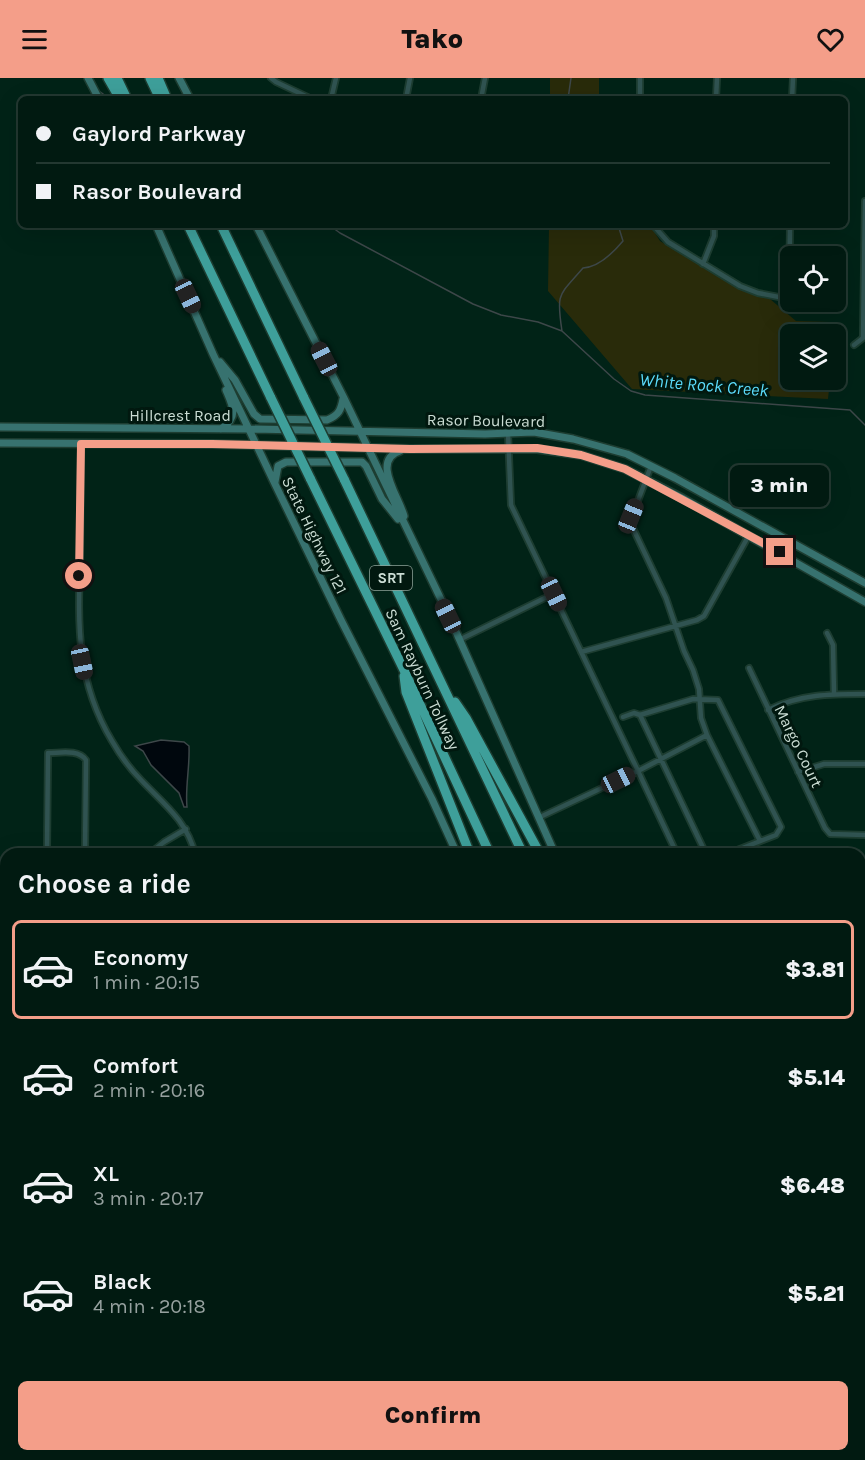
<!DOCTYPE html>
<meta charset="utf-8">
<style>
:root{--surface:#011a11;--page:#0b231a;--text:#f1f3f6;--muted:#96a19f;--line:#233831;--accent:#f49e89}
body{margin:0;font-family:Karla,sans-serif;background:var(--page);color:var(--text);height:100vh;display:flex;flex-direction:column;font-size:22px;white-space:nowrap}
*{box-sizing:border-box;margin:0}
p{font-size:20px;color:var(--muted)}
.icon{flex:none;width:33px;height:33px;fill:none;stroke:currentColor;stroke-width:2;stroke-linecap:round;stroke-linejoin:round}
.map{position:relative;flex:1;overflow:hidden}
.sheet{position:absolute;left:0px;top:770px;width:866px;height:614px;display:flex;flex-direction:column;background:var(--surface);border-radius:18px 18px 0 0;box-shadow:0 6px 24px #0002,0 0 0 2px var(--line)}
.sheet>*{flex:none}
.hud{position:absolute;left:18px;top:18px;width:830px;height:132px;border-radius:9px;box-shadow:0 6px 24px #0002,0 0 0 2px var(--line);display:grid;align-content:center;height:132px;padding:0 18px;background:var(--surface)}
.tools{position:absolute;left:780px;top:168px;display:grid;gap:12px}
.tools a{display:grid;place-items:center;width:66px;height:66px;border-radius:9px;background:var(--surface);box-shadow:0 6px 24px #0002,0 0 0 2px var(--line);font-size:30px}
.end{position:absolute;width:27px;height:27px;margin:-14px;border:8px solid #f49e89;background:#111;box-shadow:0 0 0 3px #111}
.from{border-radius:50%}
.bubble{position:absolute;height:42px;border-radius:9px;background:var(--surface);box-shadow:0 6px 24px #0002,0 0 0 2px var(--line);font-size:20px;font-weight:800;line-height:42px;text-align:center}
.car{position:absolute;width:18px;height:36px;margin:-18px -9px;border-radius:8px;box-shadow:0 0 4px 2px #0007;background:linear-gradient(#222 24%,#8ab4d8 0 40%,#222 0 76%,#8ab4d8 0 86%,#222 0)}
.hud b{display:flex;align-items:center;gap:21px;height:57px;font-size:22px}
.hud b+b{border-top:2px solid var(--line)}
.hud i{width:15px;height:15px;background:var(--text)}
ul{padding:0;list-style:none}
li{display:flex;align-items:center;gap:18px;height:99px;margin:0 12px 9px;padding:0 6px;border:3px solid transparent;border-radius:9px}
li div{flex:1}
li b{display:block;font-size:22px}
li em{font-style:normal;font-weight:800}
li.selected{border-color:var(--accent)}
li>.icon{width:54px;height:54px;stroke-width:1.5}
h2{padding:0 18px;font-size:27px;line-height:72px}
.primary-button{display:flex;gap:12px;margin-top:auto;padding:12px 18px}
.primary-button a{flex:1;height:69px;border-radius:9px;background:var(--accent);color:#111;font-size:24px;font-weight:800;line-height:69px;text-align:center}
header{display:flex;justify-content:space-between;align-items:center;height:78px;padding:0 18px;background:var(--accent);color:#111;font-size:27px;font-weight:800}
.map>svg:first-child{display:block}
.green{fill:#292b0a}
.water{fill:#00070d;stroke:#3d4749;stroke-width:1.5}
.lines{fill:none;stroke-linecap:round;stroke-linejoin:round}
.stream{stroke:#3d4749;stroke-width:1.5}
.minor-casing{stroke:#1d3d31;stroke-width:8}
.tertiary-casing{stroke:#1d3d31;stroke-width:9}
.secondary-casing{stroke:#1d3d31;stroke-width:10}
.motorway-casing{stroke:#1d3d31;stroke-width:12}
.minor{stroke:#305351;stroke-width:4.5}
.tertiary{stroke:#305351;stroke-width:6}
.secondary{stroke:#37726f;stroke-width:7}
.motorway{stroke:#3e9f9a;stroke-width:9}
.motorway-bridge-casing{stroke:#1d3d31;stroke-width:12;stroke-linecap:butt}
.motorway-bridge{stroke:#3e9f9a;stroke-width:9}
.route{stroke:#f49e89;stroke-width:8}
.labels{text-anchor:middle;stroke-width:6;stroke-linejoin:round;paint-order:stroke}
.shield{fill:#01180f;stroke:#8ea299;stroke-width:1.5}
.shield-label{font-size:15px;font-weight:bold;fill:#cbddd4}
.street-label{font-size:16px;fill:#cbddd4;stroke:#01180f}
.water-label{font-size:18px;font-style:italic;fill:#5bdbfb;stroke:#01180f}
</style>
<header><svg class="icon" aria-label="menu" viewBox="0 0 24 24"><path d="M4 6h16M4 12h16M4 18h16"/></svg>Tako<svg class="icon" aria-label="heart" viewBox="0 0 24 24"><path d="M12 20l-8-8c-3-5 5-10 8-4 3-6 11-1 8 4z"/></svg></header>
<div class="map">
<svg width="865" height="1382" viewBox="0 0 865 1382">
<rect width="100%" height="100%" fill="#012317"/>
<path class="green" d="M550,0H599V21H550Z
M549,147H650L660,163L746,214L770,221L796,243L831,244V256H790V302H830L828,321L632,311L548,213Z
M207,1377H431L433,1382H207Z"/>
<path class="water" d="M161,662L184,664L189,668C190,689 185,709 187,729H184L179,715L151,687L143,673L135,668Z"/>
<g class="lines">
<path class="stream" d="M99,13L110,21
M568,21L571,0
M329,147L340,155L473,226L501,237L538,244L562,253L614,301L631,313L645,317L850,332L865,347
M562,253C556,214 559,218 583,190C599,189 613,175 623,163L618,147"/>
<defs>
<path id="minor" d="M271,0L276,4L312,21
M331,21L336,0
M406,21L410,0
M481,21L485,0
M640,21V0
M716,21L717,0
M792,21L793,0
M653,147L668,164L740,208L758,215L789,221L790,147
M703,186L714,158V147
M854,267L863,260L865,123
M508,355L511,427L638,693L538,740
M81,366C81,404 80,442 80,481C78,547 76,603 112,663C120,677 130,691 142,703C164,726 187,743 195,776
M651,388L630,444L666,520L684,573L693,592L699,611L701,640L707,657
M827,555L833,567L834,616
M459,562L553,516
M581,574L697,542L704,538L749,457
M749,590L825,750L830,756L865,757
M768,632C800,616 830,616 865,616
M640,637L706,776
M623,639L634,635L640,637L693,621L718,622L781,749L776,757L727,776
M798,694L824,686H865
M47,776L48,675C61,675 78,671 86,682L85,776
M149,776L164,764L186,751
M677,776L638,693L707,657L760,763
M0,847H6
M0,888H6
M0,995H6
M0,1115L6,1121"/>
<path id="tertiary" d="M615,1377L618,1382
M194,1382V1377"/>
<path id="secondary" d="M88,0L99,21
M179,0L190,21
M156,147L213,276L275,406L341,542L432,721L457,776
M256,147L344,320L449,538L555,776
M220,284L235,302L254,336L260,341L327,342C339,337 341,332 343,321
M0,349L250,351L485,356L534,354L573,361L627,376L675,400L865,505
M221,351C239,339 233,328 226,312
M0,365L212,366L412,371H537L581,377L625,391L682,420L865,524
M400,373C371,382 399,419 404,438
M275,404L278,388L286,384H362L366,388L382,421L398,441
M860,1029L865,1028
M860,1044H865
M860,1090L865,1080
M177,1377L179,1382
M739,1377L741,1382
M847,1377L850,1382
M0,1381H48L67,1377
M108,1382L121,1377"/>
<path id="motorway" d="M108,0L120,21
M117,0L127,21
M150,0L160,21
M158,0L167,21
M188,147L271,320
M221,147L304,320
M310,400L403,590L490,776
M344,401L523,776
M404,598L406,614L470,776
M455,624L466,640L540,776
M763,1377L766,1382
M781,1377L783,1382
M812,1377L814,1382
M829,1377L831,1382"/>
</defs>
<use href="#minor" class="minor-casing"/>
<use href="#tertiary" class="tertiary-casing"/>
<use href="#secondary" class="secondary-casing"/>
<use href="#motorway" class="motorway-casing"/>
<use href="#minor" class="minor"/>
<use href="#tertiary" class="tertiary"/>
<use href="#secondary" class="secondary"/>
<use href="#motorway" class="motorway"/>
<defs>
<path id="motorway-bridge" d="M271,320L310,400
M304,320L344,401"/>
</defs>
<use href="#motorway-bridge" class="motorway-bridge-casing"/>
<use href="#motorway-bridge" class="motorway-bridge"/>
</g>
<g class="lines">
<path class="route" d="M79,498L81,366H212L410,371L537,370L581,377L625,391L780,474"/>
</g>
<g class="labels">
<rect class="shield" x="370" y="488" width="42" height="24" rx="4.5"/>
<g class="shield-label">
<text x="391" y="505">SRT</text>
</g>
<g class="street-label">
<text x="180" y="343">Hillcrest Road</text>
<text transform="translate(486 342) rotate(1)" y="6">Rasor Boulevard</text>
<text transform="translate(315 457) rotate(64)" y="6">State Highway 121</text>
<text transform="translate(423 601) rotate(65)" y="6">Sam Rayburn Tollway</text>
<text transform="translate(799 668) rotate(64)" y="6">Margo Court</text>
</g>
<g class="water-label">
<text transform="translate(704 307) rotate(5)" y="6">White Rock Creek</text>
</g>
</g>
</svg>
<div class="tools">
<a><svg class="icon" aria-label="locate" viewBox="0 0 24 24"><circle cx="12" cy="12" r="6"/><path d="M12 2v4M12 18v4M2 12h4M18 12h4"/></svg></a>
<a><svg class="icon" aria-label="layers" viewBox="0 0 24 24"><path d="M12 4l9 5-9 5-9-5zM3 14l9 5 9-5"/></svg></a>
</div>
<i class="end from" style="left:79px;top:498px"></i>
<i class="end" style="left:780px;top:474px"></i>
<div class="bubble" style="left:730px;top:387px;width:99px">3 min</div>
<i class="car" style="left:188px;top:218px;rotate:155deg"></i>
<i class="car" style="left:324px;top:281px;rotate:333deg"></i>
<i class="car" style="left:631px;top:438px;rotate:22deg"></i>
<i class="car" style="left:554px;top:516px;rotate:155deg"></i>
<i class="car" style="left:448px;top:538px;rotate:334deg"></i>
<i class="car" style="left:82px;top:584px;rotate:168deg"></i>
<i class="car" style="left:618px;top:702px;rotate:64deg"></i>
<div class="hud">
<b><i class="from"></i>Gaylord Parkway</b>
<b><i></i>Rasor Boulevard</b>
</div>
<section class="sheet">
<h2>Choose a ride</h2>
<ul>
<li class="selected"><svg class="icon" aria-label="car" viewBox="0 0 24 24"><path d="M5 17H2v-5l4-1 3-4h7l3 4 3 1v5h-3M9 17h6M6 11h13"/><circle cx="7" cy="17" r="2"/><circle cx="17" cy="17" r="2"/></svg><div><b>Economy</b><p>1 min · 20:15</p></div><em>$3.81</em></li>
<li><svg class="icon" aria-label="car" viewBox="0 0 24 24"><path d="M5 17H2v-5l4-1 3-4h7l3 4 3 1v5h-3M9 17h6M6 11h13"/><circle cx="7" cy="17" r="2"/><circle cx="17" cy="17" r="2"/></svg><div><b>Comfort</b><p>2 min · 20:16</p></div><em>$5.14</em></li>
<li><svg class="icon" aria-label="car" viewBox="0 0 24 24"><path d="M5 17H2v-5l4-1 3-4h7l3 4 3 1v5h-3M9 17h6M6 11h13"/><circle cx="7" cy="17" r="2"/><circle cx="17" cy="17" r="2"/></svg><div><b>XL</b><p>3 min · 20:17</p></div><em>$6.48</em></li>
<li><svg class="icon" aria-label="car" viewBox="0 0 24 24"><path d="M5 17H2v-5l4-1 3-4h7l3 4 3 1v5h-3M9 17h6M6 11h13"/><circle cx="7" cy="17" r="2"/><circle cx="17" cy="17" r="2"/></svg><div><b>Black</b><p>4 min · 20:18</p></div><em>$5.21</em></li>
</ul>
<div class="primary-button"><a>Confirm</a></div>
</section>
</div>
